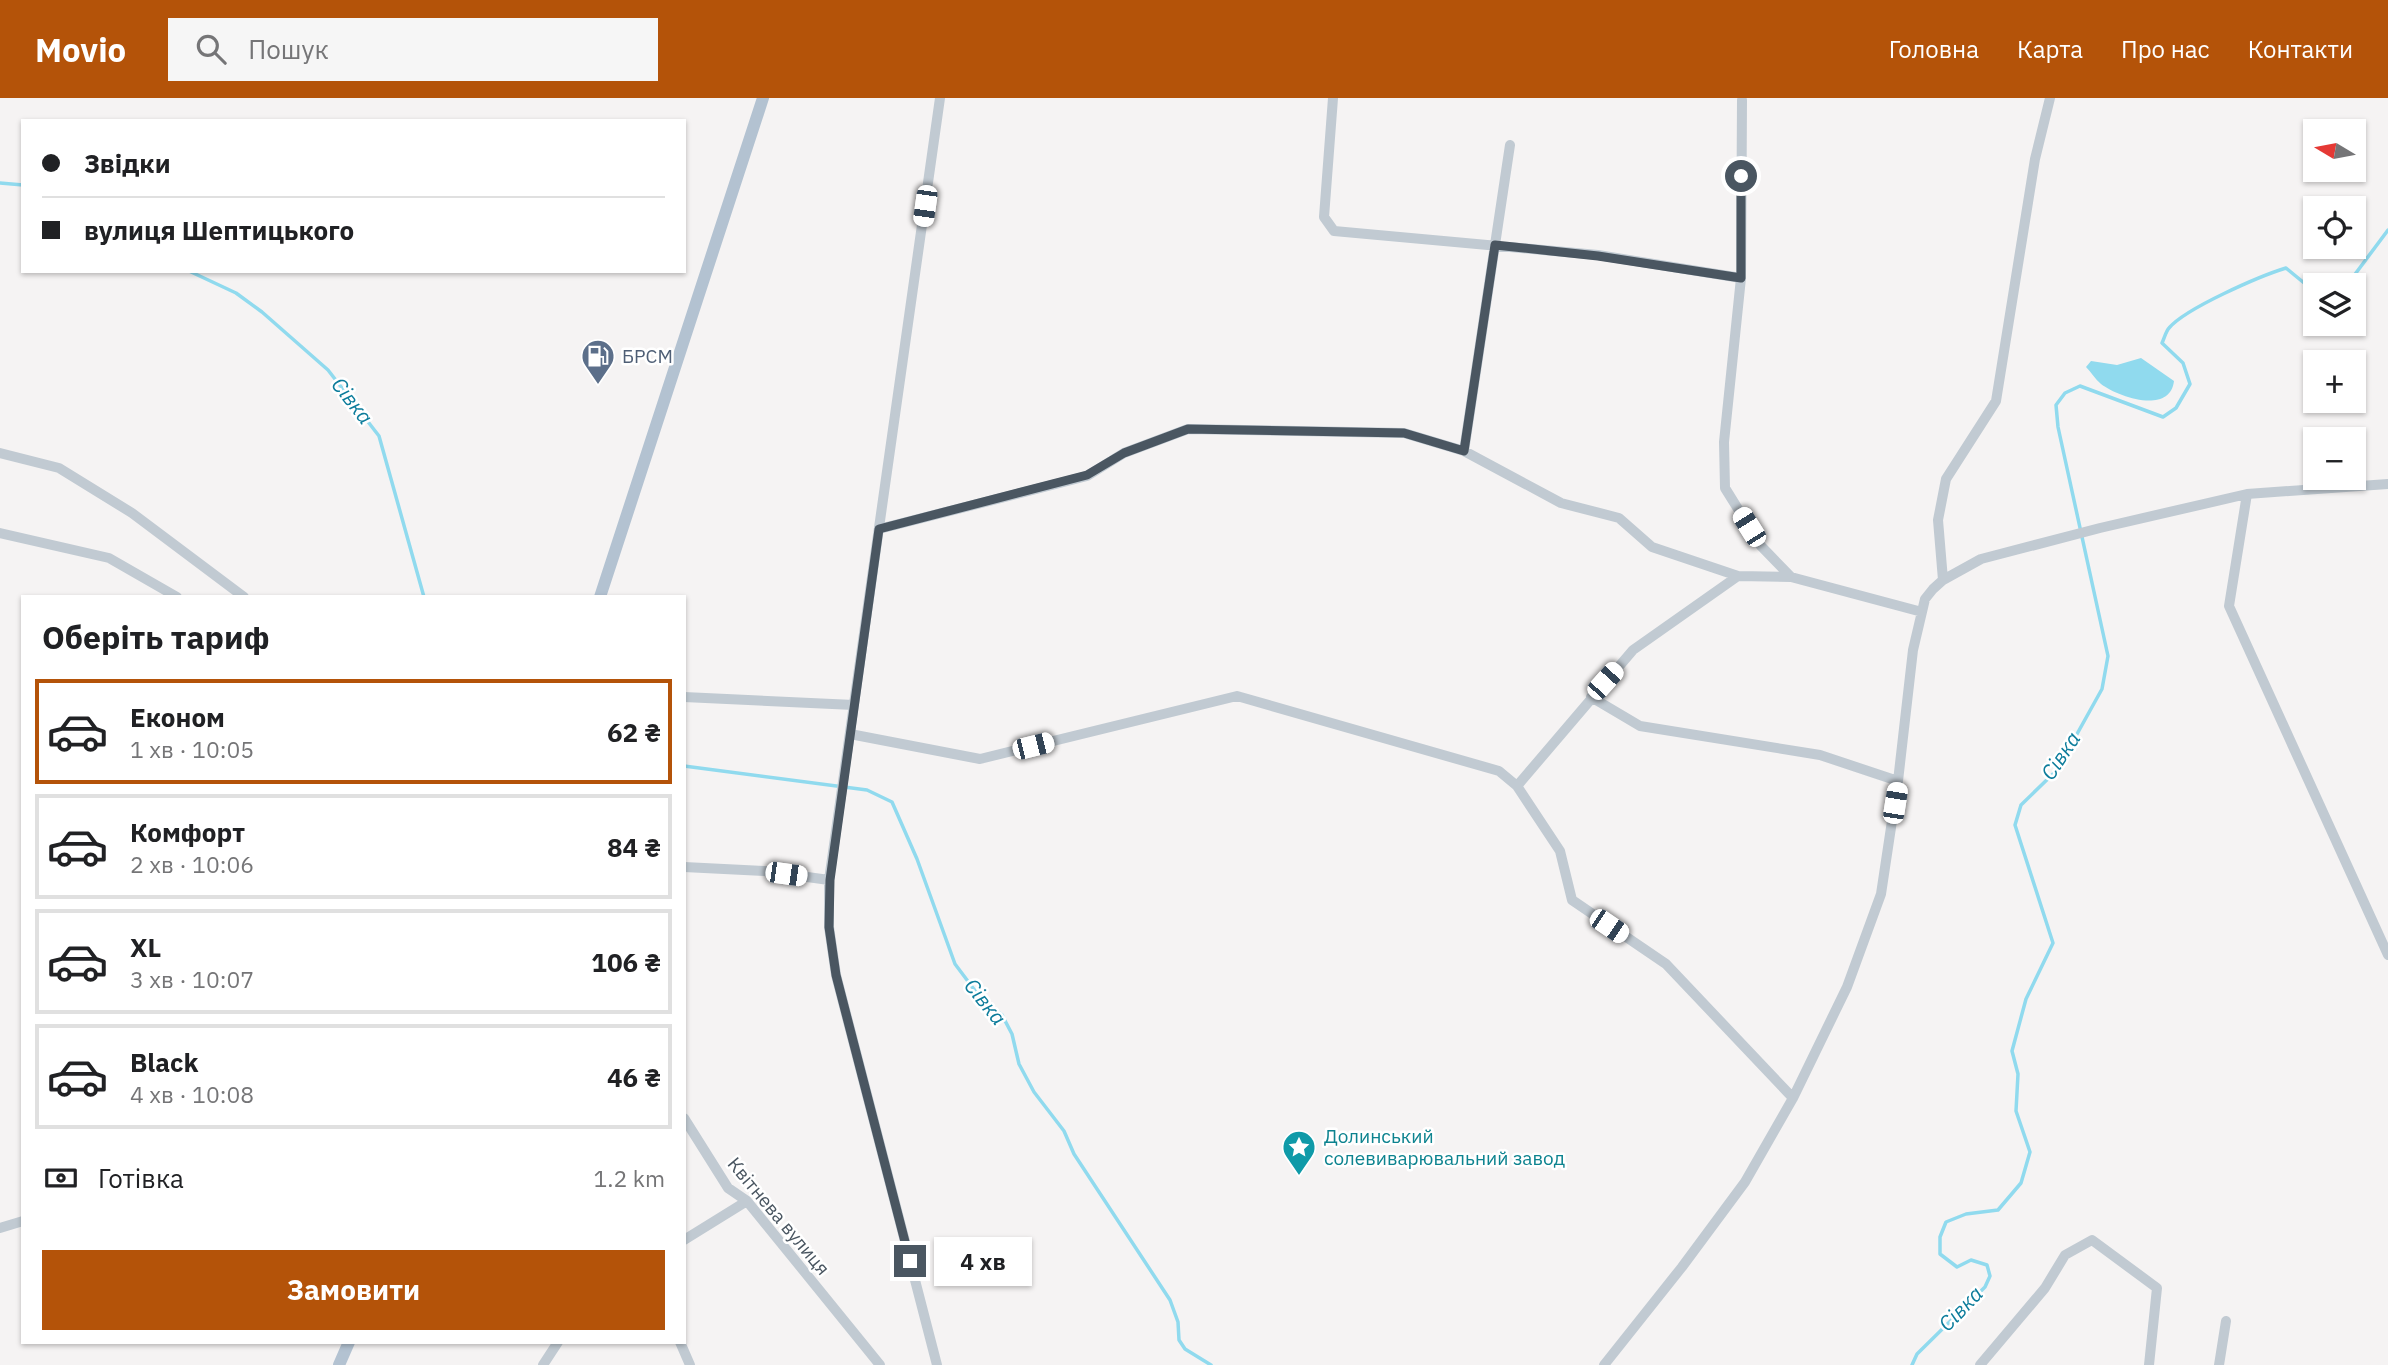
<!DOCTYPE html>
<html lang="uk">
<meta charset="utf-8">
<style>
:root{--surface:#fff;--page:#f6f6f6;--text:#202124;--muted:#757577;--line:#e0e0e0;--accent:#b45309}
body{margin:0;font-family:"IBM Plex Sans",sans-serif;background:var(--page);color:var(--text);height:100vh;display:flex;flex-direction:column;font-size:26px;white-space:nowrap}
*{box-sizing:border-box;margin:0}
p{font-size:23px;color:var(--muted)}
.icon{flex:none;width:38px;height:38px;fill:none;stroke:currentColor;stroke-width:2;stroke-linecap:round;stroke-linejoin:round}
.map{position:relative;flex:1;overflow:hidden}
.drawer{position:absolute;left:21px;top:497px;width:665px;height:749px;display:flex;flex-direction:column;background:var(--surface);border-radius:0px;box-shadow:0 2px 5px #0004}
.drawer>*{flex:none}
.banner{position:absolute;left:21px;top:21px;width:665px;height:154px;border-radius:0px;box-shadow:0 2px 5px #0004;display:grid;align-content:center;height:154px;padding:0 21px;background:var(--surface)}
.needle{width:46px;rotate:280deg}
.tools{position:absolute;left:2303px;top:21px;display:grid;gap:14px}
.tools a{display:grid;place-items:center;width:63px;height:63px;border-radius:0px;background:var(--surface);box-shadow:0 2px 5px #0004;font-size:35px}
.end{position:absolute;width:32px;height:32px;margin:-16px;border:9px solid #4a5661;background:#fff;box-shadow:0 0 0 4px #fff}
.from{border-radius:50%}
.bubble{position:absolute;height:49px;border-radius:0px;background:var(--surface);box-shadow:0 2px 5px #0004;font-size:23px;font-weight:700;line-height:49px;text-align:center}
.car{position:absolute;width:21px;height:42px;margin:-21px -10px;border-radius:9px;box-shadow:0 0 5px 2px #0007;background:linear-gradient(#fff 24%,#345 0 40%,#fff 0 76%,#345 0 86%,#fff 0)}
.banner b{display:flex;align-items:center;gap:24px;height:66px;font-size:26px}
.banner b+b{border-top:2px solid var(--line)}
.banner i{width:18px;height:18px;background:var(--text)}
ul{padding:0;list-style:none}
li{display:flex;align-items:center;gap:21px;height:105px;margin:0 14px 10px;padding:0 7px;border:4px solid var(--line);border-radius:0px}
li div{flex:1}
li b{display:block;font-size:26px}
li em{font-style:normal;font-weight:700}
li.on{border-color:var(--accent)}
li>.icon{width:63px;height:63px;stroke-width:1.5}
h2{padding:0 21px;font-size:32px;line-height:84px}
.pay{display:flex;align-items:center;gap:18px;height:77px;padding:0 21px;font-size:26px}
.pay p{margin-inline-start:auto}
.button{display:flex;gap:14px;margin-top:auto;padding:14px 21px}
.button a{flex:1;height:80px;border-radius:0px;background:var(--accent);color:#fff;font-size:28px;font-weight:700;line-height:80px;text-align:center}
header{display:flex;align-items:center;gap:42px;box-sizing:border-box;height:98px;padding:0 35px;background:var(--accent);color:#fff}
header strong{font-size:33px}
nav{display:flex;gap:38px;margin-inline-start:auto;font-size:24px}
.search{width:490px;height:63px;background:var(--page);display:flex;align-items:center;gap:18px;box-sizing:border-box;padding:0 24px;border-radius:0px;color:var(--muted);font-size:26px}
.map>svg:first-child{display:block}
.water{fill:#90daee}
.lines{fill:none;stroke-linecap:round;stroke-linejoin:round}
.stream{stroke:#90daee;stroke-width:3.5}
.minor{stroke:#c1cad2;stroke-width:10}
.major{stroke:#b3c2d1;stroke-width:12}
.route{stroke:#4a5661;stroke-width:9}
.labels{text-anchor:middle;stroke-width:5;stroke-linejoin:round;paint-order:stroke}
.service-label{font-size:19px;fill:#4e5e75;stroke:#fff;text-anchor:start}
.culture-label{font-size:19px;fill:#0d838f;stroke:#fff;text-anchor:start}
.street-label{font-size:19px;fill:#4a5661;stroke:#fff}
.water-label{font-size:21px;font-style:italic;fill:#0c7c9b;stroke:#fff}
</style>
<header>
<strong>Movio</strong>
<div class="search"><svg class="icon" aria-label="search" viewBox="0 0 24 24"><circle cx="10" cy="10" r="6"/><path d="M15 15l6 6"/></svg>Пошук</div>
<nav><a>Головна</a><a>Карта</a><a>Про нас</a><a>Контакти</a></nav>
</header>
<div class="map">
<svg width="2388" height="1267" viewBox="0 0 2388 1267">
<rect width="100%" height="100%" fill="#f5f3f3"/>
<path class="water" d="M2141,260L2174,283C2170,317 2118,299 2101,286C2095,281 2091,274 2086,269L2091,263L2117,267Z"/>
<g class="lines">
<path class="stream" d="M0,85L23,87
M189,173L236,195L262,214L328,272L379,338L424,499
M2339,187H2347L2388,132
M684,668L867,692L892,704L917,761L955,866L982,902L1002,917L1012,936L1019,966L1034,994L1064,1033L1074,1056L1170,1202L1178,1224L1179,1242L1185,1251L1211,1267
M1912,1267L1917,1256L1985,1189L1990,1178L1987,1167L1971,1162L1957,1169L1940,1156V1139L1946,1124L1966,1116L1998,1112L2021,1085L2030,1054L2016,1013L2018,976L2012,953L2026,901L2053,845L2015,727L2021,707L2057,672L2102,591L2108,558L2058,329L2056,307L2065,295L2080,288L2163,319L2176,310L2190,286L2183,265L2162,245C2164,241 2166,233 2169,230C2186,210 2260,178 2286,170L2309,189H2315"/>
<path class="minor" d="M1333,0L1324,119L1334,133L1598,157L1741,180
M1742,2L1741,180L1724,344L1725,390L1761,448L1791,479
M1464,353L1510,47
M0,355L59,370L132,415L244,499
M2247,396L2229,508L2388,857
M879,431L1087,378L1124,355L1188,331L1404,335L1464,353L1561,405L1619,420L1652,449L1738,478L1791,479L1922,514
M0,435L109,460L177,499
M1943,482L1938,422L1946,381L1996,303L2035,61L2050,0
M684,599L854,607
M1591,599L1640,628L1820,657L1898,683
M850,636L980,661L1237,598L1499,673L1517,688L1560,753L1572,802L1666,866L1793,1000
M1517,688L1633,552L1738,478
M684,769L764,773L829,782
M684,1020L728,1090L747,1103L880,1267
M0,1130L23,1123
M684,1142L747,1103
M680,1244L690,1267
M543,1267L558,1244
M937,1267L836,877L829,829V782L940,0
M1604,1267L1682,1169L1745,1084L1793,1000L1847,889L1881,796L1898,683L1913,552L1925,501L1933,491L1943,482L1981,461L2100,430L2247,396L2388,386
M1980,1267L2045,1190L2065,1157L2092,1142L2157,1190L2149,1267
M2219,1267L2226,1223"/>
<path class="major" d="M600,499L763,0
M339,1267L349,1244"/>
</g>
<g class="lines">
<path class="route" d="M910,1163L836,877L829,829L830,782L879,431L1087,377L1124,355L1188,331L1404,335L1464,353L1495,147L1598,158L1741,180V78"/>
</g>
<defs>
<symbol id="fuel-pin" viewBox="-11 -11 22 30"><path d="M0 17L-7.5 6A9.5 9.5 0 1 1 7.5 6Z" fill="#5c6f8a" stroke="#fff"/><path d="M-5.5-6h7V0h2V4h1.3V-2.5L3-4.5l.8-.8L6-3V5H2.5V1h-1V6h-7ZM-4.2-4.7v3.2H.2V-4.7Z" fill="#fff"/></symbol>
<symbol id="sight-pin" viewBox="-11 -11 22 30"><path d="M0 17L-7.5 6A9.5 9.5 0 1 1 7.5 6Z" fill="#0f9aa8" stroke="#fff"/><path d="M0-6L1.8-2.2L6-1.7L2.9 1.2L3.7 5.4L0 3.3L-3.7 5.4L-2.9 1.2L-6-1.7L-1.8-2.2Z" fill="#fff"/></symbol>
</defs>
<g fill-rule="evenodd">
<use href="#fuel-pin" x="579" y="239" width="38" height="52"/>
<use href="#sight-pin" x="1280" y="1030" width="38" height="52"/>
</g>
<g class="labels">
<g class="service-label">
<text x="622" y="265">БРСМ</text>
</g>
<g class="culture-label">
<text x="1324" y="1045">Долинський<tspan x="1324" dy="22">солевиварювальний завод</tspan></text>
</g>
<g class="street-label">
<text transform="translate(779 1118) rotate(50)" y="7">Квітнева вулиця</text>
</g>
<g class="water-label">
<text transform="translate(352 303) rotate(52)" y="7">Сівка</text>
<text transform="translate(2061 658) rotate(-56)" y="7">Сівка</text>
<text transform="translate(985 904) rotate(51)" y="7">Сівка</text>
<text transform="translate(1961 1211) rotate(-46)" y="7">Сівка</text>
</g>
</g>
</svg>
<div class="tools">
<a><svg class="needle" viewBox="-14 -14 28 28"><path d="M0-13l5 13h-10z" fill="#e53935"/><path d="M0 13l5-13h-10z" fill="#757577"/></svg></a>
<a><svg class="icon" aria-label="locate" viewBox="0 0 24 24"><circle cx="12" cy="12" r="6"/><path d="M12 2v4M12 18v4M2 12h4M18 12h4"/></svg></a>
<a><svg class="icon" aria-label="layers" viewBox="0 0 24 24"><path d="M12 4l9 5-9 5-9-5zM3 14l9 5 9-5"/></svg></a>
<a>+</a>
<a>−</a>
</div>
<i class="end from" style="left:1741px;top:78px"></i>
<i class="end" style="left:910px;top:1163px"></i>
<div class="bubble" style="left:934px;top:1139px;width:98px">4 хв</div>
<i class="car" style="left:925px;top:108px;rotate:188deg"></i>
<i class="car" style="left:1749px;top:429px;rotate:328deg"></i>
<i class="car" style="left:1605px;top:583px;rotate:42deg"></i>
<i class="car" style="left:1033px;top:648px;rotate:76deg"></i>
<i class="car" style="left:1895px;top:705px;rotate:9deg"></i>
<i class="car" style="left:786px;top:776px;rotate:98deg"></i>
<i class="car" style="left:1609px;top:828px;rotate:124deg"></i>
<div class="banner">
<b><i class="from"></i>Звідки</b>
<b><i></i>вулиця Шептицького</b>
</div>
<section class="drawer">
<h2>Оберіть тариф</h2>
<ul>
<li class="on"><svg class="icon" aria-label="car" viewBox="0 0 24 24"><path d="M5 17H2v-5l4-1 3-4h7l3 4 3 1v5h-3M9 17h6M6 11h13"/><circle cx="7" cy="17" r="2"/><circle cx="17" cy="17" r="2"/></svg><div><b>Економ</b><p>1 хв · 10:05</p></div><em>62 ₴</em></li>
<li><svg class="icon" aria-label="car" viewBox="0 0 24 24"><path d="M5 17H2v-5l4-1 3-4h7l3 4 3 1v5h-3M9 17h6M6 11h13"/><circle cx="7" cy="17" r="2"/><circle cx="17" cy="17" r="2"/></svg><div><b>Комфорт</b><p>2 хв · 10:06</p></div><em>84 ₴</em></li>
<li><svg class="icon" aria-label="car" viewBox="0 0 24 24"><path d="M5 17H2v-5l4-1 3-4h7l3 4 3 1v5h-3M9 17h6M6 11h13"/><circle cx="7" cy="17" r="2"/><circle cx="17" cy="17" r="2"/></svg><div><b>XL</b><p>3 хв · 10:07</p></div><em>106 ₴</em></li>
<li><svg class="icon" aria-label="car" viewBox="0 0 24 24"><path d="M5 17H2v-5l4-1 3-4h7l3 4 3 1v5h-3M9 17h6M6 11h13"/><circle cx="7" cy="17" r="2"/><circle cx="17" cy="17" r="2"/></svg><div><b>Black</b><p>4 хв · 10:08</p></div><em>46 ₴</em></li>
</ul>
<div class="pay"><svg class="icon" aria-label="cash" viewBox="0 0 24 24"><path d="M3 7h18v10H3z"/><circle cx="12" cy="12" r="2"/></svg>Готівка<p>1.2 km</p></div>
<div class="button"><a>Замовити</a></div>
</section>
</div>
